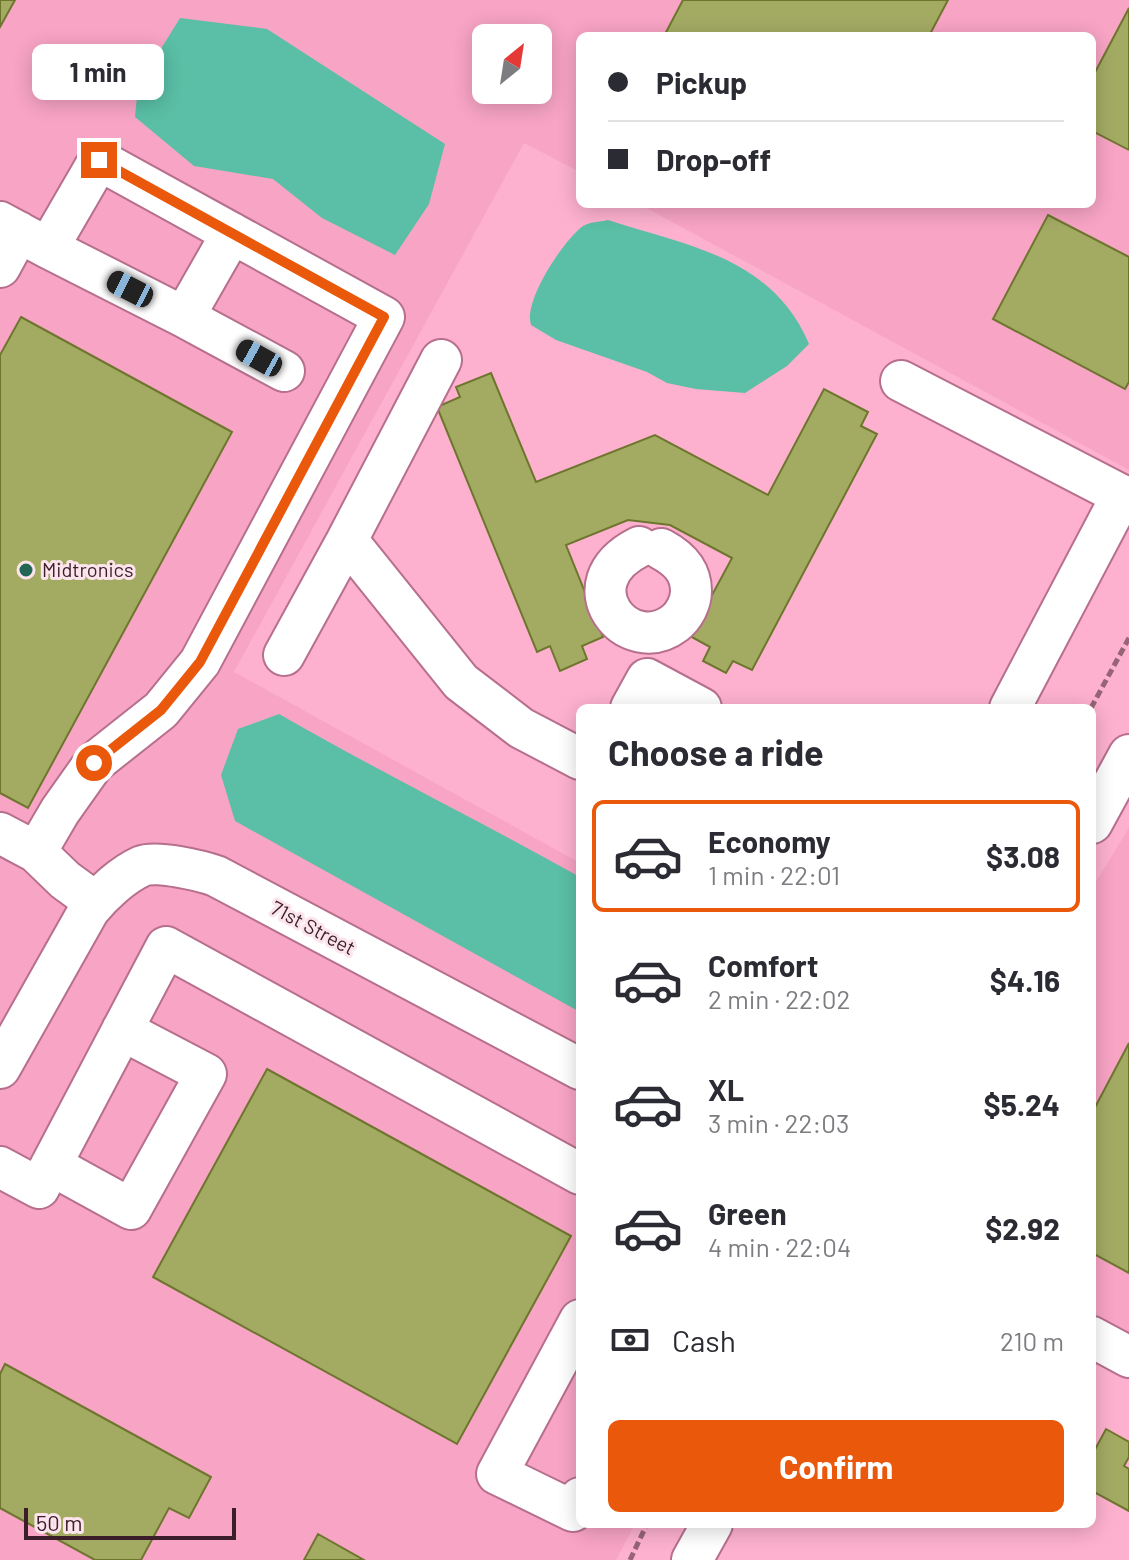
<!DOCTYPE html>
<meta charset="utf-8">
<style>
:root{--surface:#fff;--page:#f2f2f3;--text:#2b2b33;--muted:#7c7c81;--line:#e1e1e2;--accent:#ea580c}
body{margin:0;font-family:Barlow,sans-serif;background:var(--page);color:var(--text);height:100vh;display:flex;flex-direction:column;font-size:30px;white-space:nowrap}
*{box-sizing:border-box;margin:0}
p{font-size:26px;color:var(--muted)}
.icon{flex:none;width:44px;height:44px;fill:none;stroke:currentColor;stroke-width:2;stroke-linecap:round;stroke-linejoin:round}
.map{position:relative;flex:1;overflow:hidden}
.details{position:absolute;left:576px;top:704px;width:520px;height:824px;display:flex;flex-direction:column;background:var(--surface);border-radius:12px;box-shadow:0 4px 20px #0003}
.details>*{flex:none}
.banner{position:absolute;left:576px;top:32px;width:520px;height:176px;border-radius:12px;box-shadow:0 4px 20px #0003;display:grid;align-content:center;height:176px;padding:0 32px;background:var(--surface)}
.needle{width:52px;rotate:30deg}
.fabs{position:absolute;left:472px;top:24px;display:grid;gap:16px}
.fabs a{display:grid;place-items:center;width:80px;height:80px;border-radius:12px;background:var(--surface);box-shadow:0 4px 20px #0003;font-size:40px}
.scale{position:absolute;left:24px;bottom:20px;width:212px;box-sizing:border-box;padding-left:8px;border:4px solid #3b1e2a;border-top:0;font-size:22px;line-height:28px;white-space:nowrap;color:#3b1e2a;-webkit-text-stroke:6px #fce4ec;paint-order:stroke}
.end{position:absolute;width:36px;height:36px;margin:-18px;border:10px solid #ea580c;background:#fff;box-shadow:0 0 0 4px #fff}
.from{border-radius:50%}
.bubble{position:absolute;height:56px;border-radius:12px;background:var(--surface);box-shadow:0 4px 20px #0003;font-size:26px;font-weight:700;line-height:56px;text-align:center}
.car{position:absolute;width:24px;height:48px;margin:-24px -12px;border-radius:10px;box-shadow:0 0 6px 2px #0007;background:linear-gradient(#222 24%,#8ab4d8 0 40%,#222 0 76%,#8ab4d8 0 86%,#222 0)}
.banner b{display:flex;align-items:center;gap:28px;height:76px;font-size:30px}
.banner b+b{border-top:2px solid var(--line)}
.banner i{width:20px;height:20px;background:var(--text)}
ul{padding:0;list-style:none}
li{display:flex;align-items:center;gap:24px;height:112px;margin:0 16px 12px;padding:0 16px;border:4px solid transparent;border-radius:12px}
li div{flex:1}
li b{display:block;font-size:30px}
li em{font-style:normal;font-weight:700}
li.on{border-color:var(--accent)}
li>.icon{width:72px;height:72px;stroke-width:1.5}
h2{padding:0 32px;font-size:36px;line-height:96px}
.pay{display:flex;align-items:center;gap:20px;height:88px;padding:0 32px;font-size:30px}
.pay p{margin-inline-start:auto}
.primary-button{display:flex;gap:16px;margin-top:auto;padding:16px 32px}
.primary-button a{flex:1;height:92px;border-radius:12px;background:var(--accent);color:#fff;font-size:32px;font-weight:700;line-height:92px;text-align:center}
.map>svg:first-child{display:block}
.built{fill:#f8a4c5;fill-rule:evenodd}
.water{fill:#5abfa6}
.building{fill:#a3ab63;stroke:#6e762e;stroke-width:2}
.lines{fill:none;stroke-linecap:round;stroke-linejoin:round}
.minor-casing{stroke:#b66f8c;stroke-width:44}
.path{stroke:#966377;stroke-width:5;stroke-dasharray:8 4;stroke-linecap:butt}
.minor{stroke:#fff;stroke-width:40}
.route{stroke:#ea580c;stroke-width:10}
.poi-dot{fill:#236656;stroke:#fce4ec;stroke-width:3}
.labels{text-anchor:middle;stroke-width:6;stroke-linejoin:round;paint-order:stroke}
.poi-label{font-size:20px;fill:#3b1e2a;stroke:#fce4ec;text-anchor:start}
.street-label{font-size:20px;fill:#3b1e2a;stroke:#fce4ec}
</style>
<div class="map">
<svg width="1129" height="1560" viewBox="0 0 1129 1560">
<rect width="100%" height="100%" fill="#fdb1ce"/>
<path class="built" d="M0,0H1129V470L639,204H1092V36H580V172L524,143L234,672L580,863V1524H635L616,1560H0ZM486,38H538V90H486Z
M1129,828V1338L1092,1318V888Z"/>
<path class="water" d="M180,18L267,29L445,144L429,204L395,255L322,218L273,179L194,166L135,117L138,86Z
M608,220C688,246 772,257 809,344L787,366L745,393L696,389L667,383L647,372L556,340L531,325C523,301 563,241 583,226C589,222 600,222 608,220Z
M279,714C378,771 480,821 580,877V1012L235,821L221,775L238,729Z"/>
<path class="building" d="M0,0H15L0,27Z
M683,0H948L929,36H664Z
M1129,8V150L1092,131V78Z
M1048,215L1129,257V382L1125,389L993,319Z
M21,317L232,432L28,808L0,793V355Z
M491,373L536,482L655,435L768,495L824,389L868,412L861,426L877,434L752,670L733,661L726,673L703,661L710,647L690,636L732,558L670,525L628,520L566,545L603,637L582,646L587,659L560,671L550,646L537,652L437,407L460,397L456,387Z
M1129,1043V1273L1092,1253V1113Z
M267,1069L571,1236L457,1444L153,1277Z
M5,1364L211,1477L189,1518L169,1508L141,1560H95L0,1508V1374Z
M1106,1429L1129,1442V1457L1124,1466L1129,1469V1511L1092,1491V1455Z
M318,1534L364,1560H304Z"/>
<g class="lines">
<defs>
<path id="minor" d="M0,222L48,248L99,160L384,317L200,662L161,710L94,763L60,811L36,852
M232,233L184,317L284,371
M48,248L184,317
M0,267L19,232
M441,360L347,540L461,682L521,728L580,759
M901,381L1129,499
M639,547C566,584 628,659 675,623C684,616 691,603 691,591C691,570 678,558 661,549
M284,655L347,540
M631,708L647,679L701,708
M1010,708L1122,495
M1092,823L1129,755
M0,833L36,852L65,880L95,902
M0,1068L89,910C102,894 122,875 142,866C156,860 202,871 216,876L580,1069
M51,1165L131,1209L206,1074L122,1030
M0,1167L39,1188L166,947L580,1174
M580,1320L497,1474L573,1511L580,1498
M1092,1337L1129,1357
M692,1560L712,1524"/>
</defs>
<use href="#minor" class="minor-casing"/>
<path class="path" d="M1091,708L1129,638
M630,1560L647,1524"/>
<use href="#minor" class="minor"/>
</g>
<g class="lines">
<path class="route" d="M94,763L161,710L200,662L384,317L99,160"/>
</g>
<circle class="poi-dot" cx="26" cy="570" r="8"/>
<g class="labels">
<g class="poi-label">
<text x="42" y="577">Midtronics</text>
</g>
<g class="street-label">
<text transform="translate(313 928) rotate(28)" y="7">71st Street</text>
</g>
</g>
</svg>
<div class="fabs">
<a><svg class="needle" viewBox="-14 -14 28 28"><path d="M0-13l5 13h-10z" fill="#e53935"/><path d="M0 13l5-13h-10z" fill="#7c7c81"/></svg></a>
</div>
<div class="scale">50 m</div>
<i class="end from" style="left:94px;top:763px"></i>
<i class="end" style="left:99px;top:160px"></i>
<div class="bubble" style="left:32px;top:44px;width:132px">1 min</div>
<i class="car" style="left:130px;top:289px;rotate:297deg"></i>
<i class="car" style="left:259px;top:358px;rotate:299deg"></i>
<div class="banner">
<b><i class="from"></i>Pickup</b>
<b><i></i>Drop-off</b>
</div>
<section class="details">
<h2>Choose a ride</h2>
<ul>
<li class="on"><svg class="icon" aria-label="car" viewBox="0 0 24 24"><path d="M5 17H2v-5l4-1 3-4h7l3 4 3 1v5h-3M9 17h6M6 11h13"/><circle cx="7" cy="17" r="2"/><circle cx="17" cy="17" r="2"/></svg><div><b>Economy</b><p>1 min · 22:01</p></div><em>$3.08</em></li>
<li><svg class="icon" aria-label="car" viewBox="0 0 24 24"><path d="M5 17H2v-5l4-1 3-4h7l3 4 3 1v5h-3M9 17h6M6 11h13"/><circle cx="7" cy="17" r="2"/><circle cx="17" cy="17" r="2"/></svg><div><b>Comfort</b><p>2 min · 22:02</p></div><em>$4.16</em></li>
<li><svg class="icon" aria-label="car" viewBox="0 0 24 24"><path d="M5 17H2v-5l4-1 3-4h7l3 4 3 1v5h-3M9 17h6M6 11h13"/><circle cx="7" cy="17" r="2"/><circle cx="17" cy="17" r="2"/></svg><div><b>XL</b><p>3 min · 22:03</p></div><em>$5.24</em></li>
<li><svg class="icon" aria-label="car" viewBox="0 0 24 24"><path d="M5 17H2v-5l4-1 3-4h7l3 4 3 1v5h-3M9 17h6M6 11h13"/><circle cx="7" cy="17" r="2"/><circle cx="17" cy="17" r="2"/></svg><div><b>Green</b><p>4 min · 22:04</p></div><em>$2.92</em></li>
</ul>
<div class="pay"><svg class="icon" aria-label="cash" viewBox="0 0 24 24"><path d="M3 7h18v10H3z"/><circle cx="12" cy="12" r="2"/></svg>Cash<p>210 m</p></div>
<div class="primary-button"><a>Confirm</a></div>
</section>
</div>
